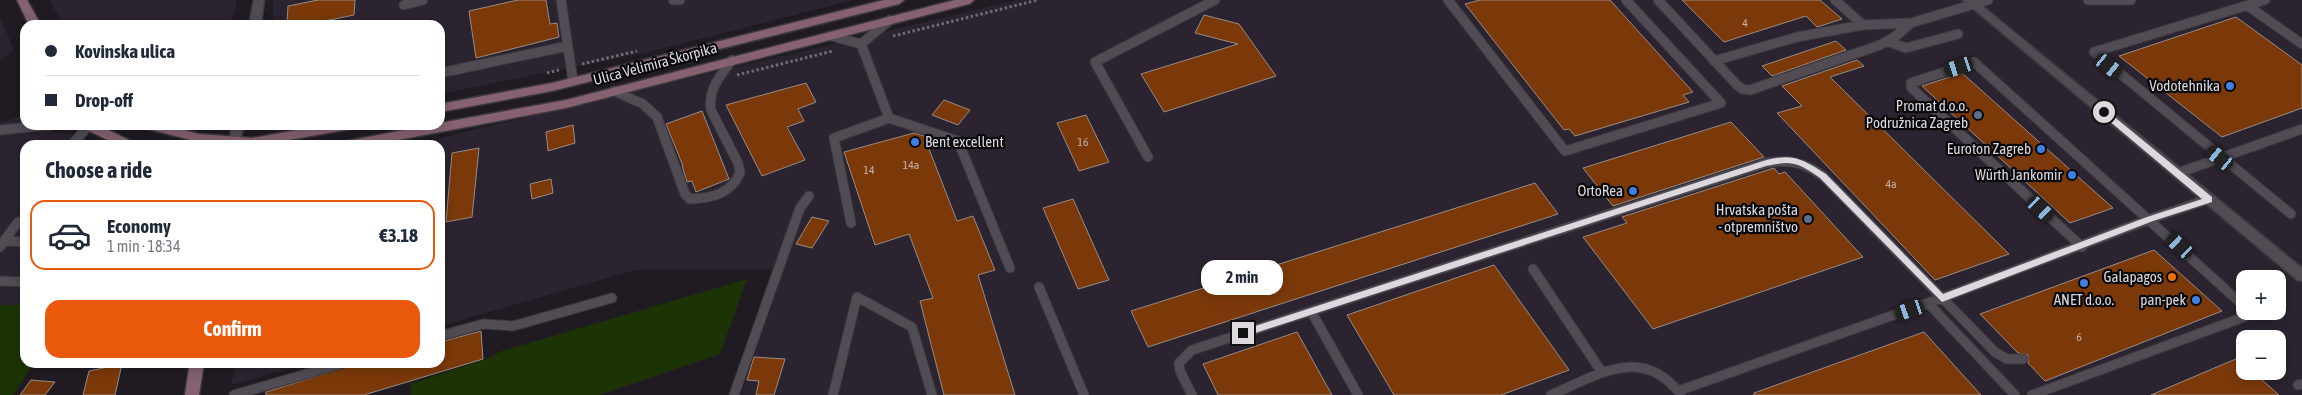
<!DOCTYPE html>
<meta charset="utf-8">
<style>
:root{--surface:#fff;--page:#f6f6f7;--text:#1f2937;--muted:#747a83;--line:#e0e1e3;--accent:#ea580c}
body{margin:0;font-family:"Asap Condensed",sans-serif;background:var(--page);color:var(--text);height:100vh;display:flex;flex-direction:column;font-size:19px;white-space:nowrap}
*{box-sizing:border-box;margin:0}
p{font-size:16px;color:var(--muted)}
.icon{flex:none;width:28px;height:28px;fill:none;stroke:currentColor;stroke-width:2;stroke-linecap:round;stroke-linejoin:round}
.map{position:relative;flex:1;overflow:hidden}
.side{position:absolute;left:20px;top:140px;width:425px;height:228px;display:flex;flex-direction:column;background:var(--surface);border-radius:15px;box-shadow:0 2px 12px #0003}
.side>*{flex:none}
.guide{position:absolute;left:20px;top:20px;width:425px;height:110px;border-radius:15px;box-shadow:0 2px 12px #0003;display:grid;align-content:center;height:110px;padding:0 25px;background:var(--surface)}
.controls{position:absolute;left:2236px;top:270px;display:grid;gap:10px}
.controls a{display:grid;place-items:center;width:50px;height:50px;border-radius:10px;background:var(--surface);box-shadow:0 2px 12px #0003;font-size:25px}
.end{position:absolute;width:22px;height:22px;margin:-11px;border:6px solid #dcd8dd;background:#111;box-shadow:0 0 0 2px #111}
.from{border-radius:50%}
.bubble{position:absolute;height:35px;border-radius:15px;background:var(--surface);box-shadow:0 2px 12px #0003;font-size:16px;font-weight:700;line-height:35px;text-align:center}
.car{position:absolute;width:15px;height:30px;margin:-15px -8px;border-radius:6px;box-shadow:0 0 4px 1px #0007;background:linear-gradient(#222 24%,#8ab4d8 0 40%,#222 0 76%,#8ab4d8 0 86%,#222 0)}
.guide b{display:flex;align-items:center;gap:18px;height:48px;font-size:19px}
.guide b+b{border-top:1px solid var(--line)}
.guide i{width:12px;height:12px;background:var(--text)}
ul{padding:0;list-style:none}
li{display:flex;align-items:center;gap:15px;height:70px;margin:0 10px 8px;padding:0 15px;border:2px solid transparent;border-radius:15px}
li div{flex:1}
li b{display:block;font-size:19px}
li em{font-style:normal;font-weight:700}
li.current{border-color:var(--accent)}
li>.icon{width:45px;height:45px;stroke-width:1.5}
h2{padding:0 25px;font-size:22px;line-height:60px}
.cta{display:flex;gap:10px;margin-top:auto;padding:10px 25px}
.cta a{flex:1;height:58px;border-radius:15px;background:var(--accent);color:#fff;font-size:20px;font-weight:700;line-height:58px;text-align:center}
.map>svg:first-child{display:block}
.built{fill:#2b232f;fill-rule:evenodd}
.green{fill:#1c3405}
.building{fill:#7b390a;stroke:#978c87}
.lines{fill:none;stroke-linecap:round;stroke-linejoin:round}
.service-casing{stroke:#3c383e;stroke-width:11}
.minor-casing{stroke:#3c383e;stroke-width:3}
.tertiary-casing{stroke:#3c383e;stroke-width:3}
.secondary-casing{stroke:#3c383e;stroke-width:3}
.path{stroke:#6f6b71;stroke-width:3;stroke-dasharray:2.5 2.5;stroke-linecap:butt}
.service{stroke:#514c54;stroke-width:9}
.minor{fill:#514c54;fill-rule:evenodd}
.tertiary{fill:#514c54;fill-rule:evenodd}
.secondary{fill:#856172;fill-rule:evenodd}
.route{fill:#dcd8dd}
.shop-dot{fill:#3f7fe0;stroke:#08070a;stroke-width:2}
.service-dot{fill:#5c6f8a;stroke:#08070a;stroke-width:2}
.food-dot{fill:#e8710a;stroke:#08070a;stroke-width:2}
.labels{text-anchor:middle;stroke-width:4.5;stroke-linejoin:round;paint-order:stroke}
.number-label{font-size:12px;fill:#c4b0a8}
.street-label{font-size:15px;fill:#dcd8dd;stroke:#08070a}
.poi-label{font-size:15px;fill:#dcd8dd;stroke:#08070a;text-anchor:end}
</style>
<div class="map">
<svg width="2302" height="395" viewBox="0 0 2302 395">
<rect width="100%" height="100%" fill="#201b22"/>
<path class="built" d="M49,0H237L231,25H64Z
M273,0H853L653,51L440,94V25H273Z
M1017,0H2302V395H741L784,269L635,270L440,326V145H411ZM2245,279H2278V311H2245ZM2245,339H2278V371H2245Z
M0,17L14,50L0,61Z
M25,115V125H47L54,132L70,134L92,145H25V305H0V123Z
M236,362H310V363L231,385Z"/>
<path class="green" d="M747,279L720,354L599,395H411L410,380L411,384L486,359L502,351Z
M0,305H25V362L34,363L13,395H0Z"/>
<path class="building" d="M318,0H355L354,15L306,25H287L288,6Z
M518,0H546L550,24L557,23L559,37L476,58L469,11Z
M1480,0H1610L1693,92L1683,95L1689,102L1575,136L1569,129L1564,130L1465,4Z
M1682,0H1820L1842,19L1817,27L1806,16L1724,42Z
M1204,15L1239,24L1276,76L1164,112L1141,74L1238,44L1195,33Z
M2236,17L2302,65V108L2222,137L2119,56Z
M1836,41L1846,50L1772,76L1762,66Z
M1857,60L1864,66L1830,77L2009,254L1935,280L1777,113L1802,106L1782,86Z
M1962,73L2113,208L2070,223L1922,86Z
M806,83L816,102L798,109L804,121L787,127L805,160L762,176L726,105Z
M944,100L970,110L958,125L932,115Z
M702,111L729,179L696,192L692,181L687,182L682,166H683L666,124Z
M1086,115L1109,162L1079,171L1057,123Z
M1731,122L1764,157L1613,206L1583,168Z
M573,125L575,143L548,151L546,132Z
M914,133L924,136L957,221L973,216L995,270L978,275L1015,395H944L920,301L933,298L909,234L875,245L844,152Z
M479,148L472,217L446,222L452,153Z
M1774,168L1779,174L1785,172L1863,257L1653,329L1583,237L1627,223L1622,217Z
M551,179L553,193L532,199L530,184Z
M1535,183L1558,214L1148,347L1131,311Z
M1073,199L1109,280L1078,289L1043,208Z
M812,217L829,221L812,248L796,244Z
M2154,250L2222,311L2045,381L2028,363V355L2018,353L1980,314Z
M1494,265L1569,370L1501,395H1394L1347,315Z
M481,331L483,359L364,395H266V392L362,362H440V342Z
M1297,332L1332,395H1218L1203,364Z
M1924,332L1981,395H1754V393Z
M754,357L785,359L774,395H756L759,381L747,380Z
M2238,358L2245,365V371H2252L2279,395H2151Z
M122,364L115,395H83L89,371Z
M31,380L55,382L45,395H20Z"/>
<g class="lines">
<defs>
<path id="service" d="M561,0L573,81
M673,0H680
M1448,0L1565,151L1721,103L1626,0
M1658,0L1737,85L1742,89L1750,90L1880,45L1896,36L1911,23
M1835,0L1863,25
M2088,0H2131
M2265,0L2094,52L2291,214
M404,5L423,0
M2248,6L2302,44
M831,36L861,44L890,20
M1887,41L1906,48L1958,34
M861,44L889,118L958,141L1010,268
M1714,61L1797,37L1863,25L1911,23L1988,0
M440,73L568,46
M614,91L643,104L657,117L685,194L690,199C711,198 731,194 740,173L738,163L711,110C708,89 720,76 732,60
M0,130L50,125
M72,145L88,126
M1148,157L1095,62L1215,0
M2178,173L2302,129
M851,223L834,138L889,118
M4,241L18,222
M0,247L4,241L25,242
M2082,247L1920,96L1911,87V83L1974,62L2245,307
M1533,269L1601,371
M0,281L25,282
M1039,287L1084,395
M1928,303L2015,395
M1311,311L1358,395
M440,336L483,324L513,326L612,298
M2298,385L2302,384
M1678,391L1942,298L2150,219L2209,199
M234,395L347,362
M734,395L800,208L809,196
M833,395L857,297L912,327L932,395
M1192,395L1180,371L1179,363L1192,350L1766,163C1789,159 1804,162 1823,176L1995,352L2007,359H2023
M1551,395C1596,376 1642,343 1681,395
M2032,395L2244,317L2248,311"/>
<path id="minor" d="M1963,0H1975L2302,268V281L2297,280Z"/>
<path id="tertiary" d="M254,0H264L261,25H249Z
M232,125H244L239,145H231L229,142Z"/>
<path id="secondary" d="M17,0H27L41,25H29Z
M884,0H904L899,4L552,91L440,112V104L552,83Z
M955,0H974L969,4L566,108L371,145H341L347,141L430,125H440V123L566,100Z
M81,125H98L133,142L135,145H118L83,128Z
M142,125H165L199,134L252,138L326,125H357L351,129L260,145H233L199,142L144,128Z
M190,362H204L199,395H185Z"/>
</defs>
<use href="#service" class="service-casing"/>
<use href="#minor" class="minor-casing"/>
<use href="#tertiary" class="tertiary-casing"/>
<use href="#secondary" class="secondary-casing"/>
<path class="path" d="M893,36L1038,0
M582,64L637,51
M547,73L559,70
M737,75L833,51"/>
<use href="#service" class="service"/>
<use href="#minor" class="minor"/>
<use href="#tertiary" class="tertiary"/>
<use href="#secondary" class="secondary"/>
</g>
<path class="route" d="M2101,110H2106L2212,197V202L2153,221L1942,302L1820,178C1798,163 1793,160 1766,166L1243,337L1239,333L1243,330L1763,161C1792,153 1801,158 1826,174L1943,294L2147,217L2202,199L2101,114Z"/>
<g class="shop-dot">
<circle cx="2230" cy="86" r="5"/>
<circle cx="915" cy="142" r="5"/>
<circle cx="2041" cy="149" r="5"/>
<circle cx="2072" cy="175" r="5"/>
<circle cx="1633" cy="191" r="5"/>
<circle cx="2084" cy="283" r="5"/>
<circle cx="2196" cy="300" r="5"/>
</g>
<g class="service-dot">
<circle cx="1978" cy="115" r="5"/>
<circle cx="1808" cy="219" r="5"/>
</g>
<circle class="food-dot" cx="2172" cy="277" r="5"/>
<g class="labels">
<g class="number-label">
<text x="1745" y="27">4</text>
<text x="1083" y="146">16</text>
<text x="911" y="169">14a</text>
<text x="869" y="174">14</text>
<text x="1891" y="188">4a</text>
<text x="2079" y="341">6</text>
</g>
<g class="street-label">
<text transform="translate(655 64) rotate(-15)" y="5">Ulica Velimira Škorpika</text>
</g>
<g class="poi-label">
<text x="2220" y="91">Vodotehnika</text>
<text x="1968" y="111">Promat d.o.o.<tspan x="1968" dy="17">Podružnica Zagreb</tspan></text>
<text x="925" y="147" text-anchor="start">Bent excellent</text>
<text x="2031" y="154">Euroton Zagreb</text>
<text x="2062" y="180">Würth Jankomir</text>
<text x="1623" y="196">OrtoRea</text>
<text x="1798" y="215">Hrvatska pošta<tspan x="1798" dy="17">- otpremništvo</tspan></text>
<text x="2162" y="282">Galapagos</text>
<text x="2084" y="305" text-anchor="middle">ANET d.o.o.</text>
<text x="2186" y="305">pan-pek</text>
</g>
</g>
</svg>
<div class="controls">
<a>+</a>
<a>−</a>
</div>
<i class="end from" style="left:2104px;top:112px"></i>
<i class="end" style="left:1243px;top:333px"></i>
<div class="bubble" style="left:1201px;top:260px;width:82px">2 min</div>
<i class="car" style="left:2109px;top:66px;rotate:129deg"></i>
<i class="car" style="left:1959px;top:67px;rotate:252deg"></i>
<i class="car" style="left:2220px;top:158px;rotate:309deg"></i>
<i class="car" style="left:2041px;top:209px;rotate:133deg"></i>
<i class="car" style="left:2180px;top:246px;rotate:312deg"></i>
<i class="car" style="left:1910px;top:310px;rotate:251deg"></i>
<div class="guide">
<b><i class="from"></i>Kovinska ulica</b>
<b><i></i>Drop-off</b>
</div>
<section class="side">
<h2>Choose a ride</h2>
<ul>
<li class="current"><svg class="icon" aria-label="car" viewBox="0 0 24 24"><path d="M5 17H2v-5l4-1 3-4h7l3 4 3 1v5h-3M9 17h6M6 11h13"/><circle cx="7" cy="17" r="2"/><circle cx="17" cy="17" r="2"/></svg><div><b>Economy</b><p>1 min · 18:34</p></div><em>€3.18</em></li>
</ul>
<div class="cta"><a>Confirm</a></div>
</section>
</div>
